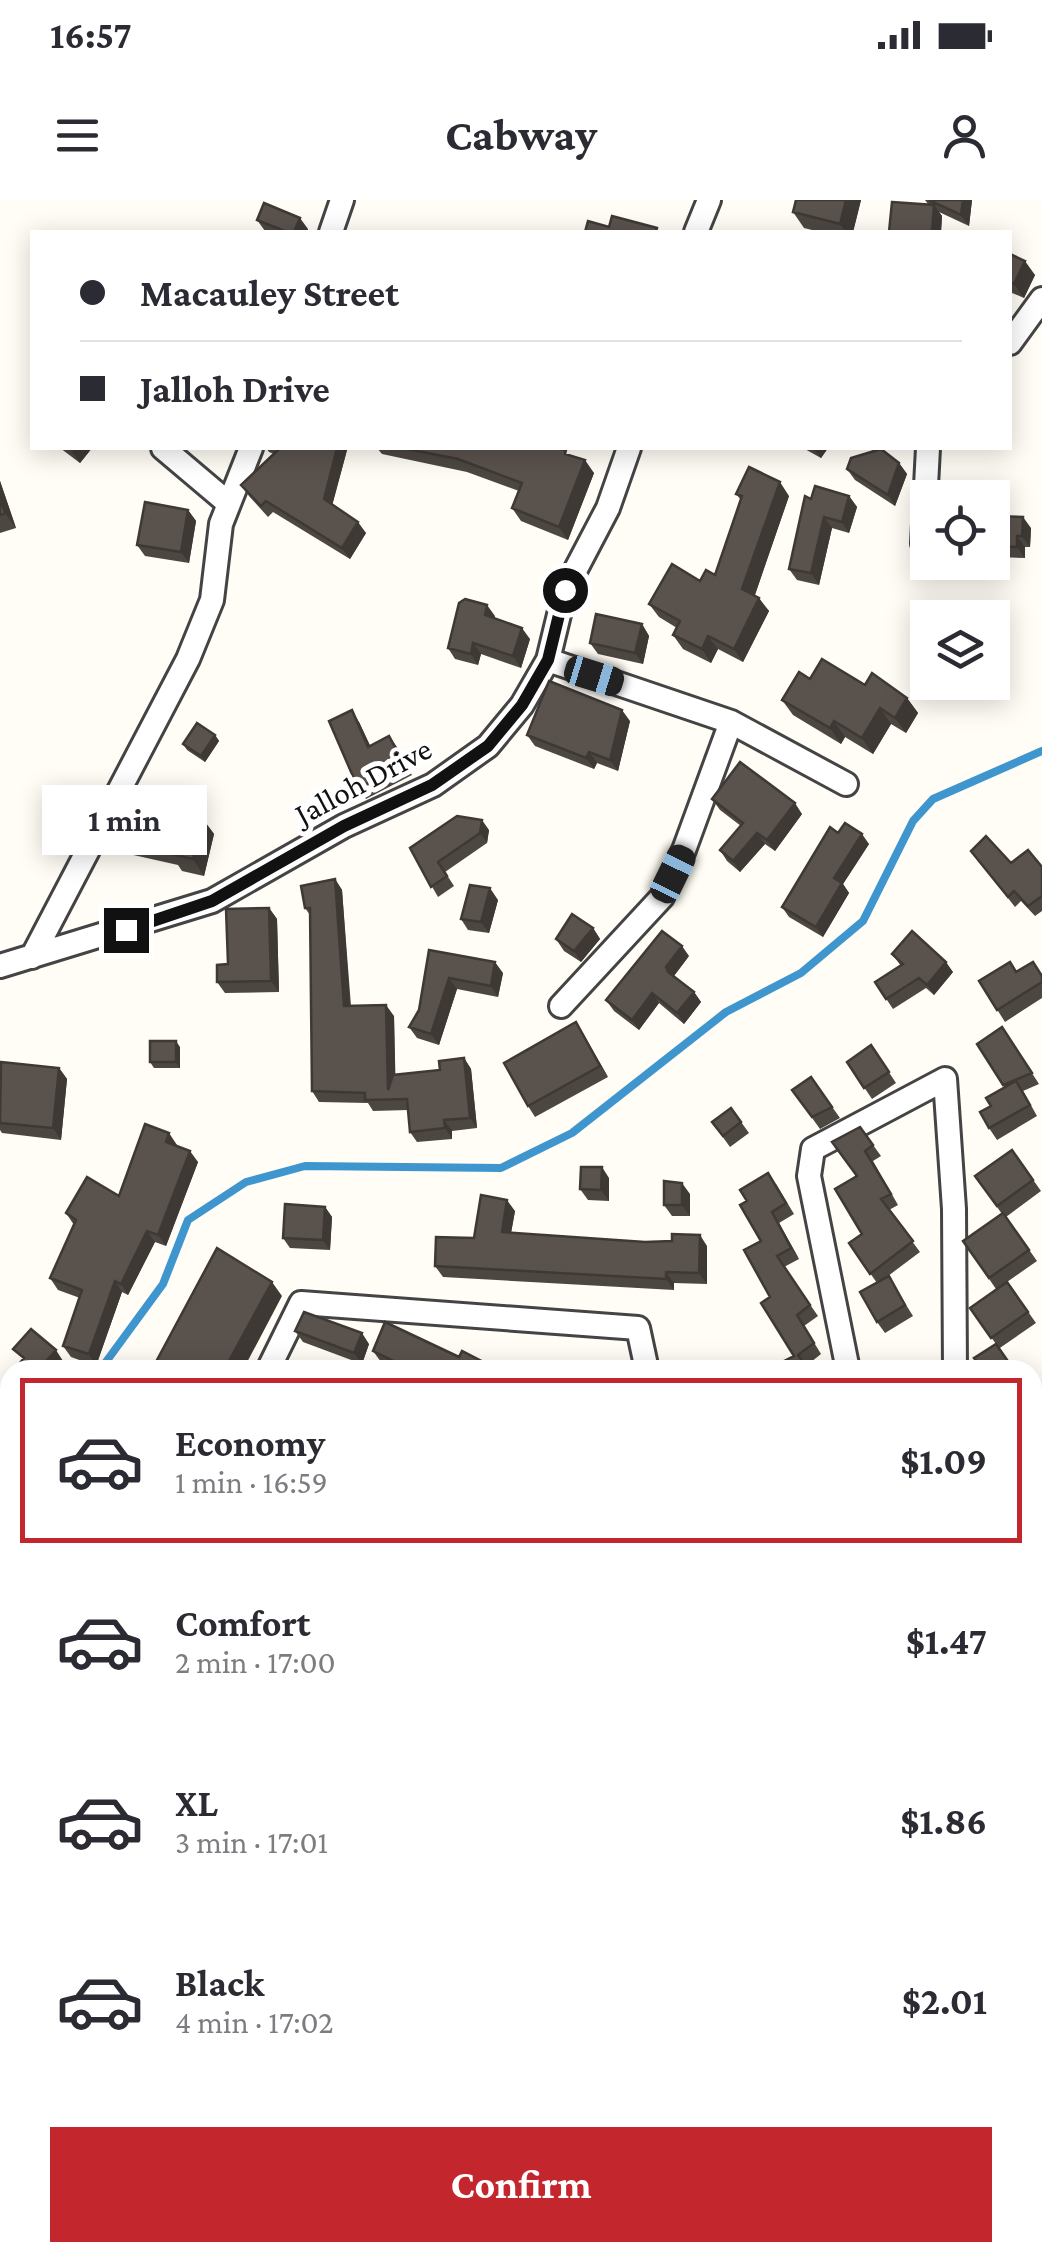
<!DOCTYPE html>
<meta charset="utf-8">
<style>
:root{--surface:#fff;--page:#f7f7f7;--text:#2b2b33;--muted:#7c7c81;--line:#e1e1e2;--accent:#c4262e}
body{margin:0;font-family:"Crimson Pro",serif;background:var(--page);color:var(--text);height:100vh;display:flex;flex-direction:column;font-size:38px;white-space:nowrap}
*{box-sizing:border-box;margin:0}
p{font-size:32px;color:var(--muted)}
.icon{flex:none;width:55px;height:55px;fill:none;stroke:currentColor;stroke-width:2;stroke-linecap:round;stroke-linejoin:round}
.map{position:relative;flex:1;overflow:hidden}
.panel{position:absolute;left:0px;top:1160px;width:1042px;height:902px;display:flex;flex-direction:column;background:var(--surface);border-radius:30px 30px 0 0;box-shadow:0 5px 25px #0003}
.panel>*{flex:none}
.top-card{position:absolute;left:30px;top:30px;width:982px;height:220px;border-radius:0px;box-shadow:0 5px 25px #0003;display:grid;align-content:center;height:220px;padding:0 50px;background:var(--surface)}
.buttons{position:absolute;left:910px;top:280px;display:grid;gap:20px}
.buttons a{display:grid;place-items:center;width:100px;height:100px;border-radius:0px;background:var(--surface);box-shadow:0 5px 25px #0003;font-size:50px}
.end{position:absolute;width:45px;height:45px;margin:-22px;border:12px solid #111;background:#fff;box-shadow:0 0 0 5px #fff}
.from{border-radius:50%}
.bubble{position:absolute;height:70px;border-radius:0px;background:var(--surface);box-shadow:0 5px 25px #0003;font-size:32px;font-weight:700;line-height:70px;text-align:center}
.car{position:absolute;width:30px;height:60px;margin:-30px -15px;border-radius:12px;box-shadow:0 0 8px 2px #0007;background:linear-gradient(#222 24%,#8ab4d8 0 40%,#222 0 76%,#8ab4d8 0 86%,#222 0)}
.top-card b{display:flex;align-items:center;gap:35px;height:95px;font-size:38px}
.top-card b+b{border-top:2px solid var(--line)}
.top-card i{width:25px;height:25px;background:var(--text)}
ul{padding:18px 0 0;list-style:none}
li{display:flex;align-items:center;gap:30px;height:165px;margin:0 20px 15px;padding:0 30px;border:5px solid transparent;border-radius:0px}
li div{flex:1}
li b{display:block;font-size:38px}
li em{font-style:normal;font-weight:700}
li.on{border-color:var(--accent)}
li>.icon{width:90px;height:90px;stroke-width:1.5}
.primary-button{display:flex;gap:20px;margin-top:auto;padding:20px 50px}
.primary-button a{flex:1;height:115px;border-radius:0px;background:var(--accent);color:#fff;font-size:40px;font-weight:700;line-height:115px;text-align:center}
.status{display:flex;justify-content:space-between;align-items:center;height:70px;padding:0 50px;background:var(--surface);direction:ltr}
.status svg{height:28px;fill:currentColor}
header{display:flex;justify-content:space-between;align-items:center;height:130px;padding:0 50px;background:var(--surface);font-size:45px;font-weight:700}
.map>svg:first-child{display:block}
.pitch{fill:#e6f2cf}
.lines{fill:none;stroke-linecap:round;stroke-linejoin:round}
.stream{stroke:#3f96cf;stroke-width:8}
.minor-casing{stroke:#444;stroke-width:28}
.minor{stroke:#fff;stroke-width:22}
.wall{fill:#4d4742}
.shaded-wall{fill:#3f3936}
.building{fill:#5a524d;stroke:#3f3936;stroke-width:2.5}
.route{stroke:#111;stroke-width:12}
.labels{text-anchor:middle;stroke-width:10;stroke-linejoin:round;paint-order:stroke}
.street-label{font-size:32px;fill:#111;stroke:#fff}
</style>
<div class="status"><b>16:57</b><svg viewBox="0 0 49 12"><path d="M0 12V9h3v3zM5 12V6h3v6zM10 12V3h3v9zM15 12V0h3v12zM26 1h20v11H26zM47 4h2v5h-2z"/></svg></div>
<header><svg class="icon" aria-label="menu" viewBox="0 0 24 24"><path d="M4 6h16M4 12h16M4 18h16"/></svg>Cabway<svg class="icon" aria-label="person" viewBox="0 0 24 24"><circle cx="12" cy="8" r="4"/><path d="M4 21q1-7 8-7t8 7"/></svg></header>
<div class="map">
<svg width="1042" height="2062" viewBox="0 0 1042 2062">
<rect width="100%" height="100%" fill="#fffdf5"/>
<path class="pitch" d="M10,1415V1541L0,1542V1416Z"/>
<g class="lines">
<path class="stream" d="M100,1170L163,1084L188,1020L246,982L305,966L501,968L572,933L726,812L801,773L863,721L913,621L933,599L1042,551
M0,1306L10,1298"/>
<defs>
<path id="minor" d="M331,32L342,0
M696,32L709,0
M1010,143L1042,99
M163,248L228,303
M923,343L928,248
M548,460L731,522L846,584
M32,757L188,459L212,400L221,324L251,248
M0,766L212,701L344,626L433,585L488,546L522,505L548,460L565,390L608,308L629,248
M561,806L662,697L684,650L731,522
M268,1170L301,1103L638,1128L647,1170
M848,1170L809,976L813,949L945,879L954,1009L955,1170
M1032,1255H1042
M0,1832H10
M596,2052L629,2062
M56,2062L63,2052
M218,2062L222,2052
M850,2062L852,2052"/>
</defs>
<use href="#minor" class="minor-casing"/>
<use href="#minor" class="minor"/>
</g>
<path class="wall" d="M796,0H861L853,32H820L804,28L793,12Z
M925,0H972L969,26L939,12L942,16L941,32H889L928,4Z
M257,20L308,29L307,32H267L265,31Z
M1010,54L1035,75L1024,98L1010,92Z
M60,248H92L80,263Z
M266,248H345L347,250L332,305L366,333L350,359L273,312L268,317L249,296L241,285L274,254L269,252Z
M377,248H557L594,273L568,340L521,321L512,308L519,291L467,272L382,254Z
M803,248H828L821,258Z
M899,263L907,274L895,306L855,280L847,269Z
M0,281L16,328L0,333Z
M736,294L789,296L755,395L769,411L743,462L718,449L711,463L683,449L673,435L677,428L659,417L649,404L715,375L741,300Z
M849,296L857,307L849,333L832,328L819,385L797,380L789,369L811,299Z
M188,310L196,321L189,363L145,356L137,345Z
M992,316L1031,328L1030,347H1025V358L997,357L992,351Z
M495,416L494,419L530,439L521,468L481,454L478,465L455,459L448,448Z
M642,424L649,436L643,464L598,454L590,443Z
M810,479L865,485L907,498L918,513L906,533L891,524L873,554L845,537L841,544L793,515L782,500Z
M630,521L618,571L597,563L594,569L535,546L527,535Z
M359,522L370,546L389,536L412,575L366,599L358,588Z
M215,535L219,541L205,562L187,550L183,544Z
M712,599L802,614L775,651L765,644L740,672L727,661L720,650L741,626L720,610Z
M202,618L214,634L204,676L182,671L178,665L120,652L109,635Z
M489,630L487,643L445,672L454,686L438,697L410,648Z
M838,633L869,644L843,684L849,693L823,737L789,717L782,707Z
M971,651L1011,663L1042,667V711L1035,716L1021,701L1015,707Z
M335,679L342,690L351,806L394,816L395,875L440,870L464,858L471,869L477,928L452,931V939L417,942L410,932L408,910L373,911L368,903L319,902L312,891L310,715L305,708Z
M498,700L489,733L468,730L461,719Z
M269,708L277,719L279,792L225,793L217,782L228,764Z
M593,728L600,739L581,762L564,751L556,739Z
M429,750L503,773L498,797L457,789L439,845L417,838L409,827L419,810Z
M892,754L953,772L934,795L926,788L893,809L875,782L901,766Z
M689,756L674,776L694,792L701,802L684,824L659,803L639,830L614,811L606,800Z
M1010,762L1017,772L1042,775V798L1005,822L979,781Z
M576,822L608,877L535,917L528,906Z
M1002,827L1039,884L1023,891L1037,916L997,940L989,928L991,906L1004,887L977,844Z
M871,845L896,883L872,899L847,862Z
M180,847V868H154L150,862Z
M59,868L67,879L61,940L2,933L0,930V873Z
M811,877L840,918L820,929L792,890Z
M731,908L749,933L730,947L712,922Z
M860,927L881,956L873,961L898,1005L889,1010L920,1052L888,1076L913,1116L885,1133L877,1122V1083L849,1043L862,1034Z
M177,945L176,946L198,962L166,1046L155,1042L128,1095L122,1092L96,1166L71,1157L63,1146L80,1098L58,1090L50,1078L74,1025L66,1013L119,996Z
M1012,950L1041,991L1006,1017L1037,1061L1007,1082L1036,1123L978,1163L996,1144L970,1108L996,1089L963,1041L1002,1014L975,976Z
M609,978V1001L588,1000L580,989Z
M776,984L794,1014L779,1023L799,1059L784,1067L818,1116L804,1126L821,1154L806,1166L794,1156L770,1097L761,1041Z
M690,994V1016H672L664,1005Z
M325,1007L332,1017L330,1050L290,1048L283,1038Z
M515,1011L511,1033L707,1046V1084L674,1083V1090L443,1077L435,1066L474,1038Z
M295,1131L369,1144L362,1164L303,1142Z
M373,1151L459,1157L499,1170H397L381,1162Z
M1037,1273L1042,1280V1316L1032,1321V1276Z
M0,1345L5,1351H10V1394H0Z
M10,1879V1916H8L0,1905Z
M259,2052H337L336,2056L351,2062H283Z"/>
<path class="shaded-wall" d="M846,0H861L853,32H846L840,24Z
M963,0H972L969,26L961,15Z
M934,5L942,16L941,32H932Z
M300,18L308,29L307,32H294Z
M1025,61L1035,75L1024,98L1014,84Z
M75,248H92L80,263L72,252Z
M337,248H345L347,250L331,310L324,299Z
M813,248H828L821,258Z
M585,260L594,273L568,340L559,327Z
M899,263L907,274L895,306L888,295Z
M0,281L16,328L5,313L0,298Z
M780,282L789,296L752,403L742,389Z
M849,296L857,307L849,333L842,322Z
M188,310L196,321L189,363L181,352Z
M824,317L832,328L819,385L811,373Z
M1023,317L1031,328L1030,347L1022,336Z
M358,322L366,333L350,359L342,348Z
M1017,336L1025,347V358L1017,347Z
M759,398L769,411L743,462L734,449Z
M487,405L495,416L492,426L485,415Z
M642,424L649,436L643,464L635,453Z
M522,428L530,439L521,468L513,456Z
M708,436L718,449L711,463L702,449Z
M473,443L481,454L478,465L471,454Z
M907,498L918,513L906,533L895,518Z
M880,508L891,524L873,554L862,538Z
M352,510L359,522L376,558L368,547Z
M622,510L630,521L618,571L610,560Z
M834,521L845,537L841,544L830,528Z
M215,535L219,541L205,562L201,556Z
M389,536L397,547L412,575L404,564Z
M589,552L597,563L594,569L586,558Z
M795,603L802,614L775,651L767,640Z
M202,618L214,634L204,676L193,659Z
M482,620L489,630L487,643L480,633Z
M757,633L765,644L740,672L733,661Z
M862,634L869,644L843,684L849,693L823,737L816,727L834,678Z
M335,679L342,690L351,817L344,806Z
M490,688L498,700L489,733L481,722Z
M269,708L277,719L279,792L271,781Z
M593,728L600,739L581,762L574,751Z
M682,746L689,756L673,777L666,767Z
M495,762L503,773L498,797L491,786Z
M946,762L953,772L934,795L927,785Z
M449,778L457,789L439,845L431,834Z
M694,792L701,802L684,824L677,813Z
M652,793L659,803L639,830L632,820Z
M386,805L394,816L396,901L388,890Z
M576,822L583,833L608,877L600,866Z
M176,841L180,847V868L176,862Z
M464,858L471,869L477,928L470,918Z
M59,868L67,879L61,940L53,928Z
M444,920L452,931V939L445,928Z
M169,933L177,945L174,953L166,942Z
M190,951L198,962L166,1046L158,1035Z
M602,967L609,978V1001L601,990Z
M682,983L690,994V1016L682,1005Z
M507,1000L515,1011L509,1044L502,1032Z
M325,1007L332,1017L330,1050L323,1040Z
M772,1012L779,1023L799,1059L791,1048Z
M147,1031L155,1042L128,1095L121,1084Z
M700,1035L707,1046V1084L699,1073Z
M666,1072L674,1083V1090L666,1079Z
M115,1081L122,1092L96,1166L89,1154Z
M272,1082L282,1096L243,1170H224Z
M362,1133L369,1144L362,1164L354,1153Z
M56,1150L63,1161L55,1170H38Z
M1032,1661L1035,1664L1033,1701L1032,1700Z
M978,2052H990L988,2062H976Z
M143,2053L149,2062H140Z"/>
<path class="building" d="M796,0H846L840,24L793,12Z
M929,0H963L961,15Z
M892,2L934,5L932,32H889Z
M264,3L300,18L294,32H287L257,20Z
M612,16L657,28L656,32H585L588,21L609,27Z
M1010,54L1025,61L1014,84L1010,82Z
M276,248H337L324,299L358,322L342,348L266,301L261,306L241,285L279,249Z
M402,248H557L566,250L565,254L585,260L559,327L512,308L522,283L458,259Z
M881,249L899,263L888,295L847,269L851,258Z
M749,267L780,282L742,389L759,398L734,449L708,436L702,449L673,435L680,421L649,404L672,364L700,381L706,370L715,375L742,296L736,294Z
M815,286L849,296L842,322L824,317L811,373L789,369L805,296L811,299Z
M0,298L5,313L0,315Z
M145,302L188,310L181,352L137,345Z
M992,316L1023,317L1022,336H1017V347L992,346Z
M465,399L487,405L485,415L522,428L513,456L473,443L471,454L448,448L459,403Z
M596,414L642,424L635,453L590,443Z
M822,459L865,485L872,473L907,498L895,518L880,508L862,538L834,521L830,528L782,500L799,472L810,479Z
M549,481L622,510L610,560L589,552L586,558L527,535Z
M352,510L368,547L389,536L404,564L358,588L329,521Z
M197,523L215,535L201,556L183,544Z
M740,562L795,603L767,640L757,633L733,661L720,650L743,623L712,599Z
M117,599L202,618L193,659L171,654L172,650L109,635Z
M457,616L482,620L480,633L438,662L447,676L431,687L410,648Z
M845,623L862,634L834,678L842,683L816,727L782,707L830,627L838,633Z
M986,636L1011,663L1028,650L1042,667V696L1028,706L1014,691L1008,697L971,651Z
M335,679L344,806L386,805L388,890L393,875L440,870L439,861L464,858L470,918L444,920L445,928L410,932L407,899L365,900V893L312,891L310,708H305L301,686Z
M470,685L490,688L481,722L461,719Z
M269,708L271,781L217,782V765L228,764L226,709Z
M572,714L593,728L574,751L556,739Z
M662,731L682,746L666,767L668,772L694,792L677,813L652,793L632,820L606,800Z
M912,731L946,762L927,785L919,778L886,799L875,782L903,764L892,754Z
M429,750L495,762L491,786L449,778L431,834L409,827L419,810Z
M1010,762L1016,772L1033,762L1042,776V782L997,810L979,781Z
M576,822L600,866L528,906L504,863Z
M1002,827L1032,873L1003,885L977,844Z
M150,841H176V862H150Z
M871,845L889,872L864,888L847,862Z
M1,862L59,868L53,928L0,923Z
M811,877L832,907L812,917L792,890Z
M1016,881L1030,905L989,928L980,912L991,906L986,898Z
M731,908L741,922L723,936L712,922Z
M145,924L169,933L166,942L190,951L158,1035L147,1031L121,1084L115,1081L89,1154L63,1146L82,1090L50,1078L76,1020L66,1013L87,977L119,996Z
M860,927L873,945L865,951L891,994L881,999L913,1041L870,1074L849,1043L862,1034L835,989L857,976L832,942Z
M1012,950L1033,980L997,1006L975,976Z
M581,967H602L601,990L580,989Z
M768,973L786,1003L772,1012L791,1048L777,1056L810,1105L797,1115L814,1143L798,1155L808,1170H786L782,1162L794,1156L761,1103L770,1097L744,1050L761,1041L740,1005L747,1001L740,990Z
M664,981L682,983V1005H664Z
M481,995L507,1000L502,1032L645,1042L672,1041V1034L700,1035L699,1073L666,1072V1079L435,1066L436,1037L474,1038Z
M285,1004L325,1007L323,1040L283,1038Z
M1003,1013L1029,1050L989,1078L963,1041Z
M217,1048L272,1082L224,1170H158L157,1160Z
M889,1076L905,1105L877,1122L860,1092Z
M1007,1082L1028,1112L991,1138L970,1108Z
M304,1112L362,1133L354,1153L295,1131Z
M385,1122L459,1157L462,1151L499,1170H436L432,1168V1170H412L373,1151Z
M31,1129L56,1150L38,1170H14L24,1158L13,1149Z
M996,1144L1014,1170H968L978,1163L974,1158Z
M10,1207V1220L3,1215Z
M1037,1273L1042,1282V1300L1032,1306V1276Z
M0,1351H10V1379H0Z
M2,1878L10,1879V1906L0,1905Z
M1042,2002V2062H1021L1024,2052H1032V2030Z
M90,2052H141L143,2053L140,2062H101L102,2059L90,2055Z
M278,2052H326L351,2062H302Z
M584,2052H586L605,2058L603,2062H578Z
M945,2052H978L976,2062L963,2058L962,2062H943Z"/>
<g class="lines">
<path class="route" d="M126,730L212,701L344,626L432,585L488,546L522,505L548,460L565,390"/>
</g>
<g class="labels">
<g class="street-label">
<text transform="translate(363 581) rotate(-28)" y="11">Jalloh Drive</text>
</g>
</g>
</svg>
<div class="buttons">
<a><svg class="icon" aria-label="locate" viewBox="0 0 24 24"><circle cx="12" cy="12" r="6"/><path d="M12 2v4M12 18v4M2 12h4M18 12h4"/></svg></a>
<a><svg class="icon" aria-label="layers" viewBox="0 0 24 24"><path d="M12 4l9 5-9 5-9-5zM3 14l9 5 9-5"/></svg></a>
</div>
<i class="end from" style="left:565px;top:390px"></i>
<i class="end" style="left:126px;top:730px"></i>
<div class="bubble" style="left:42px;top:585px;width:165px">1 min</div>
<i class="car" style="left:594px;top:476px;rotate:107deg"></i>
<i class="car" style="left:673px;top:674px;rotate:26deg"></i>
<div class="top-card">
<b><i class="from"></i>Macauley Street</b>
<b><i></i>Jalloh Drive</b>
</div>
<section class="panel">
<ul>
<li class="on"><svg class="icon" aria-label="car" viewBox="0 0 24 24"><path d="M5 17H2v-5l4-1 3-4h7l3 4 3 1v5h-3M9 17h6M6 11h13"/><circle cx="7" cy="17" r="2"/><circle cx="17" cy="17" r="2"/></svg><div><b>Economy</b><p>1 min · 16:59</p></div><em>$1.09</em></li>
<li><svg class="icon" aria-label="car" viewBox="0 0 24 24"><path d="M5 17H2v-5l4-1 3-4h7l3 4 3 1v5h-3M9 17h6M6 11h13"/><circle cx="7" cy="17" r="2"/><circle cx="17" cy="17" r="2"/></svg><div><b>Comfort</b><p>2 min · 17:00</p></div><em>$1.47</em></li>
<li><svg class="icon" aria-label="car" viewBox="0 0 24 24"><path d="M5 17H2v-5l4-1 3-4h7l3 4 3 1v5h-3M9 17h6M6 11h13"/><circle cx="7" cy="17" r="2"/><circle cx="17" cy="17" r="2"/></svg><div><b>XL</b><p>3 min · 17:01</p></div><em>$1.86</em></li>
<li><svg class="icon" aria-label="car" viewBox="0 0 24 24"><path d="M5 17H2v-5l4-1 3-4h7l3 4 3 1v5h-3M9 17h6M6 11h13"/><circle cx="7" cy="17" r="2"/><circle cx="17" cy="17" r="2"/></svg><div><b>Black</b><p>4 min · 17:02</p></div><em>$2.01</em></li>
</ul>
<div class="primary-button"><a>Confirm</a></div>
</section>
</div>
